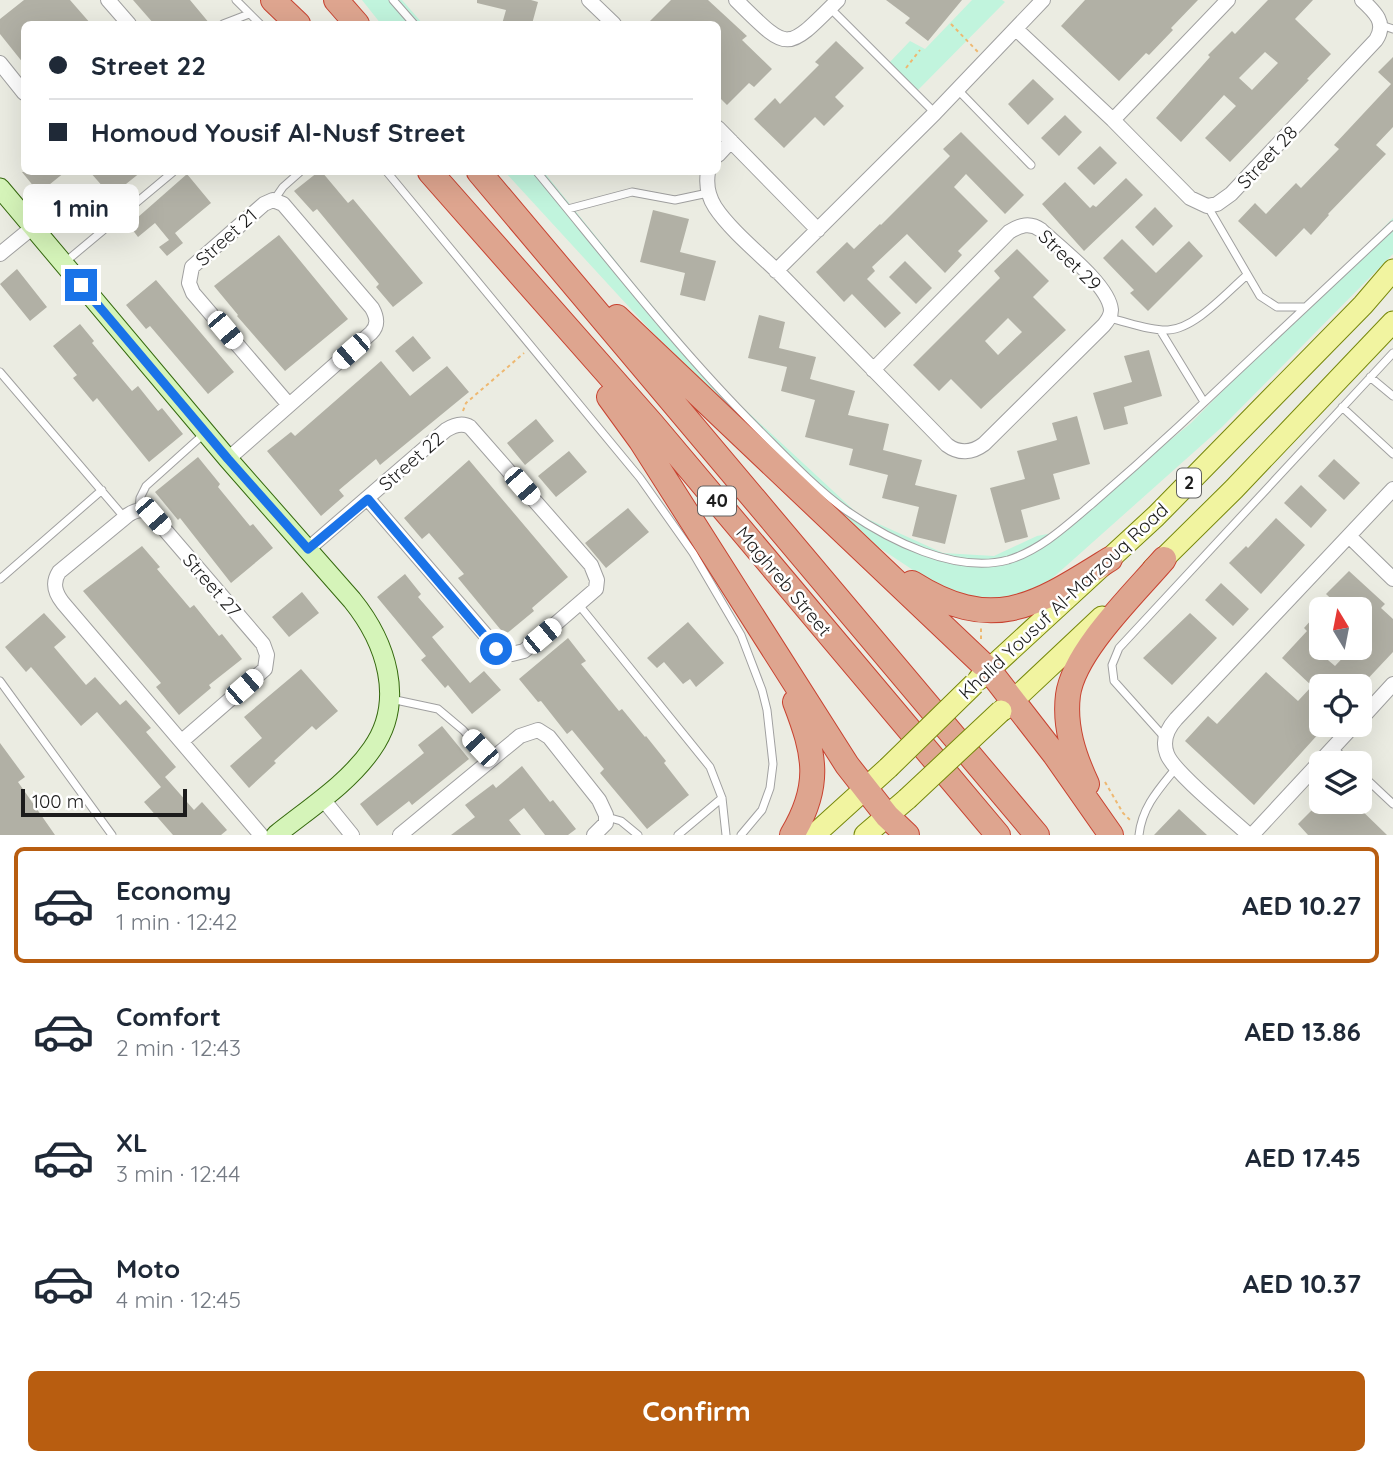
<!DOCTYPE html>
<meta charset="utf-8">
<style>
:root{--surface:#fff;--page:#f6f6f7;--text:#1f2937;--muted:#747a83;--line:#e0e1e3;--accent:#b85d10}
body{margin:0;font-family:Quicksand,sans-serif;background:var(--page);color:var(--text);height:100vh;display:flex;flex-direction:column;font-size:26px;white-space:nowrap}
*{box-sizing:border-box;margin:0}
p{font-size:23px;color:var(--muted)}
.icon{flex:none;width:38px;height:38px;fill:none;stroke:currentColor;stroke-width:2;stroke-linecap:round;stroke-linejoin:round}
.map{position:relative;height:835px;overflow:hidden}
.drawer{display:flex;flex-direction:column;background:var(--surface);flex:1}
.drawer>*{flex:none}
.guide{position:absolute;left:21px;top:21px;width:700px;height:154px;border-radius:10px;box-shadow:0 7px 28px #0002;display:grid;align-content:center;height:154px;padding:0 28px;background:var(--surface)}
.needle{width:46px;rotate:350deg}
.controls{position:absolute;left:1309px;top:597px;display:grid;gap:14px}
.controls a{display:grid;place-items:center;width:63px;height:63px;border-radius:10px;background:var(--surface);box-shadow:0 7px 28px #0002;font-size:35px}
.scale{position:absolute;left:21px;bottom:18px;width:166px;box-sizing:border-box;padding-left:7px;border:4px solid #1c1c1c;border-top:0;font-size:19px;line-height:24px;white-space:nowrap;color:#1c1c1c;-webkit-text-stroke:5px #fff;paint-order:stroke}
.end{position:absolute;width:32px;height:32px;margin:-16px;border:9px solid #1a73e8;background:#fff;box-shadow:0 0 0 4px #fff}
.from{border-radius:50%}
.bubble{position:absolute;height:49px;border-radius:10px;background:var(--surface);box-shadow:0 7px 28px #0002;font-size:23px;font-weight:700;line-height:49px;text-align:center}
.car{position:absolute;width:21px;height:42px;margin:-21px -10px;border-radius:9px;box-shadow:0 0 5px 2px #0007;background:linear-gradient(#fff 24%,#345 0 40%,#fff 0 76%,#345 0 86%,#fff 0)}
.guide b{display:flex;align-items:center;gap:24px;height:66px;font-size:26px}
.guide b+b{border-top:2px solid var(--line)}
.guide i{width:18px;height:18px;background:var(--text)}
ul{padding:12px 0 0;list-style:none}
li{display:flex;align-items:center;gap:21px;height:116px;margin:0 14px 10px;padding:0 14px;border:4px solid transparent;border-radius:10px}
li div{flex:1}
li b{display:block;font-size:26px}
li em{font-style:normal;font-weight:700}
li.active{border-color:var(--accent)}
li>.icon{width:63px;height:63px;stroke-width:1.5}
.button{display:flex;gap:14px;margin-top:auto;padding:14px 28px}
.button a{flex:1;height:80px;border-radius:10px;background:var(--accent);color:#fff;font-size:28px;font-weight:700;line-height:80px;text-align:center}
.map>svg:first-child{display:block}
.park{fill:#c1f4dd}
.building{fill:#b1b0a5;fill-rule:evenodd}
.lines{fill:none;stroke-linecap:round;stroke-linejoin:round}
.lane-casing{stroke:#a0a0a0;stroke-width:9}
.street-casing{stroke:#a0a0a0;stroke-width:16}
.secondary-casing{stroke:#34680d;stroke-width:21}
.primary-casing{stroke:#77880c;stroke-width:23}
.highway-casing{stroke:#c84331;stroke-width:26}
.path{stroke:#eeb871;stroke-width:2;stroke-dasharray:3.5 3.5;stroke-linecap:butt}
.lane{stroke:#fff;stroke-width:7}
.street{stroke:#fff;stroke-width:14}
.secondary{stroke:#d5f4b9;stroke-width:19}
.primary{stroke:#f1f4a0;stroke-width:21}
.highway{stroke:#dea58f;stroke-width:24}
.primary-bridge-casing{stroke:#77880c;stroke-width:23;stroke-linecap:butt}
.primary-bridge{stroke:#f1f4a0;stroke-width:21}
.route{stroke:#1a73e8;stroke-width:9}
.labels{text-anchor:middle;stroke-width:5;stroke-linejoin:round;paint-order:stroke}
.shield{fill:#fff;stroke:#606060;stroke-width:2}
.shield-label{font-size:18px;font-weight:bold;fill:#1c1c1c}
.street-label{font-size:19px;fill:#1c1c1c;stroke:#fff}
</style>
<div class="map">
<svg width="1393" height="835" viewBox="0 0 1393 835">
<rect width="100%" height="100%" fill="#ebece2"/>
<path class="park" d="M362,0H402L423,24H381Z
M972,0H1002L1005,2L918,90L889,63L910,41L925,49Z
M505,172H544L635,285L722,388L859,515L943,553L994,556L1037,536L1058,532L1191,423L1393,218V254L1222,427L1047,583L1010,605L969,607L860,535L652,332Z"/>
<path class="building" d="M24,0H70L91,24H24V64L0,34V19Z
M133,0H190L210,24H154Z
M477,0H531L538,2L532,24H502L506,10L477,3Z
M671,0H708L747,36L742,40L772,69L754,87L749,83L727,105L718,96V24H647Z
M886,0H962L928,41L905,23L910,18Z
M1085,0H1198L1171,28L1173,30L1149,55L1146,53L1119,81L1061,26Z
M1268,0H1313L1295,19L1331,54L1307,79L1309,80L1230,162L1205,138L1236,106L1224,95L1181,142L1156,118L1210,57L1208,55L1232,31L1235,34ZM1265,52L1278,63L1252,90L1239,78Z
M836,41L864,68L835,97L844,106L824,126L815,117L784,148L754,119L775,98L780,104L819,65L815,62Z
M1393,57V127L1376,145L1386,154L1328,214L1329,215L1311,235L1304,228L1276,257L1238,221L1255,203L1266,214L1296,183L1301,188L1339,149L1334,145L1391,84L1378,72Z
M1033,79L1054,99L1028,125L1008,104Z
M1065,115L1082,132L1059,156L1041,138Z
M961,132L1024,195L1005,214L966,174L954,187L988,221L958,251L962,255L945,273L907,234L872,267L875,271L867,279L901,313L885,328L852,294L844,302L816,272L847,242L854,249L880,224L881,225L950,156L943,149Z
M1100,146L1117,163L1094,185L1077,168Z
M22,172H65L39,193Z
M90,172H141L111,196Z
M318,172H322L348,203L353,199L423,283L393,307L376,287L379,284L317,209L313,212L294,191Z
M187,174L211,203L175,233L183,243L167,256L159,247L169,240L155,223L138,237L129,225Z
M1126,178L1143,195L1084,251L1042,204L1065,182L1090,208L1093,205L1096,207Z
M1155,207L1173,226L1153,246L1135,227Z
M653,210L689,219L680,252L716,261L705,301L680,295L685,273L640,262Z
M279,235L348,319L285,371L237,316L238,315L214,286Z
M1122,239L1156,273L1189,241L1203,256L1148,311L1130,293L1134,290L1103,258Z
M1017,249L1049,281L1033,297L1066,330L981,409L951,379L939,391L913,365L1000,278L994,271ZM1008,318L1022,332L998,355L985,341Z
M905,261L932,288L916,304L889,277Z
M17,269L47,307L30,321L0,284Z
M156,280L234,372L208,394L150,326L146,329L126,305Z
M759,315L785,322L779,348L816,357L810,379L855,391L848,415L889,424L883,450L922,460L915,485L957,495L945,544L912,536L919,507L882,498L888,475L849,465L853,449L805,437L815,400L781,391L787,367L748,358Z
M80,324L94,341L92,343L132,391L138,386L158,411L162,408L183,434L149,462L97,398L93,402L73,378L77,375L53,346Z
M413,336L431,358L413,372L395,351Z
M1149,350L1162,396L1124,407L1128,424L1104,430L1093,393L1132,382L1124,356Z
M381,361L410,396L447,366L469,392L380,465L376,459L339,490L344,496L321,516L267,451L291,432L295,436Z
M1077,416L1090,464L1053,474L1060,499L1021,510L1028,537L1005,543L990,488L1025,479L1017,451L1057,440L1052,423Z
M536,419L554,441L525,465L507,443Z
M569,451L587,472L556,497L538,476Z
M198,457L220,484L218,487L250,526L253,524L273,548L231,583L180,518L178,520L155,492Z
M1334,459L1360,483L1344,500L1318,476Z
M469,460L568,577L532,608L534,611L505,635L458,578L464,574L429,533L422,539L404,518Z
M1301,485L1327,510L1311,528L1284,503Z
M628,508L649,532L606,568L585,543Z
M1276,518L1305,545L1261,594L1229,563L1246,546L1248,548Z
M142,546L160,567L157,569L190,608L194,605L219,636L222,634L242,659L209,685L211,688L179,715L156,687L161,683L83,591Z
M1349,571L1385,604L1381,608L1393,619V652L1361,686H1321V731L1254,805L1185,741L1208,716L1217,724L1266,672L1298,701L1312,686L1282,658L1307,631L1304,628L1321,609V648H1329L1322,655L1335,666L1352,648H1360V609H1342L1326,594Z
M405,574L421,594L418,597L444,627L432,637L470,683L484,671L501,690L472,714L448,685L445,688L421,660L426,656L377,597Z
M1221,583L1249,609L1233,626L1205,600Z
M302,592L319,613L289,637L272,617Z
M44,613L66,637L54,647L86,685L95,677L120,705L126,700L151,728L146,732L176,767L165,777L194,810L202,802L227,830L221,835H173L144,802L161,787L97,712L81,726L31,667L26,672L5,647Z
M1190,613L1217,638L1172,685L1143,658Z
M688,622L724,663L696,687L690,679L683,684L664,662L657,668L647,658Z
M568,638L586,661L581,664L619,711L622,709L645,737L646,736L666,761L664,763L689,795L647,829L600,773L604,769L572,730L567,734L541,701L538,702L519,679Z
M301,669L338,711L316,730L312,726L274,761L276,763L249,788L230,766L262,738L244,717Z
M442,726L469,759L412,805L409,801L377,826L360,804L424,753L418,745Z
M0,743L25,777L18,782L55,835H0Z
M522,766L550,802L553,800L576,829L568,835H545L524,808L509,820L521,835H451L475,817L465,805L493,784L496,788Z
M1320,802H1353L1387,835H1308L1298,824Z
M1179,809L1207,835H1154Z"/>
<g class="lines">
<defs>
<path id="lane" d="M236,0L260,24
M393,0L414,24
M830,8L935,113
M223,24L249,14
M1381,25L1393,29
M958,90L1031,165
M387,172L640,478L693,553L741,635L762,690L767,710L773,764L770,788L762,810L741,835
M537,172C609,259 678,349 758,429C786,457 815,488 847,511C889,540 955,574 1008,560C1041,550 1067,525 1093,503C1122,478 1151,452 1179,426C1250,359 1322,292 1393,225
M274,200L283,187L300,172
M1208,207L1260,296L1277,307H1305
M568,209L632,192L675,200L708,193
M64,263L173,172
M1109,318C1128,322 1149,331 1168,330C1195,329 1227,292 1247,275
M1160,330L1204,402
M0,372L124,517
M1370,377L1393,396
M1342,407L1393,454
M139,510L140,498L146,486L205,433
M0,579L102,490
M579,605L710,767L722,798L726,835
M0,681L112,835
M391,699L438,709L463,730L490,760
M1165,738L1114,681L1112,665L1119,648L1393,353
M1333,748L1350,763
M1360,773L1393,804
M607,817L621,821L638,835
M678,835L722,798
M1139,835C1142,807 1159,789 1176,768"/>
<path id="street" d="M108,0L129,24
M589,0L614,24
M736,0C789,52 785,53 838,0
M1016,29L1113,120L1190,198L1207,206L1217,204L1231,194L1376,40C1387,23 1375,12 1362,0
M0,63L24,93
M1113,120L1228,0
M718,128L818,230
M718,155L731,141
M708,172C706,184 708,196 715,207C730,230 762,256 782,276C837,333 892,389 947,445C959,454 972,453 984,444L1104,325C1108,320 1111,316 1111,310C1109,285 1059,247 1041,230C1030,222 1020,225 1009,232L873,370
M0,254L33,227
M776,271L935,113L1043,0
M228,459L371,333C379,325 377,317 372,308L283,204L273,200L264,204L192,267L189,283L193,293L289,405
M1349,536L1393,579
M308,549L446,430C454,425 462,422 470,427L591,565L597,580L596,589L524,651L512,654L501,653L368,499
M1360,720L1393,684
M182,741L265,669L267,655L263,644L153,516C145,508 137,509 128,515L59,572C52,583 55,593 63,603L261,835
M322,798L352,835
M400,835L520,736L538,730L549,737L599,800L606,815V823L594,835
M1249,835C1233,820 1173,772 1167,754C1162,741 1167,729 1176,719L1393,489
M1252,835L1355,724"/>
<path id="secondary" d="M0,188L228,459L352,600C386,642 406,701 372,749C348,784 308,809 276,835"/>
<path id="primary" d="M1153,569L1234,489L1393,322
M979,679L1156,516L1363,305L1393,270
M1003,710L1102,617
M814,835L888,768
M865,835L907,799"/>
<path id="highway" d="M273,0L298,24
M336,0L357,24
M430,172L653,425L998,835
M479,172L1037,835
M617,317L989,670L1055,755L1111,835
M609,397L641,441L847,765L887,816L907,835
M912,583C994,635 1036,605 1110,559
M1087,784C1074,756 1064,727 1068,695C1074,651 1135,593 1164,559
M792,835C822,785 815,754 795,702"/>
</defs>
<use href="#lane" class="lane-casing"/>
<use href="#street" class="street-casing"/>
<use href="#secondary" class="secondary-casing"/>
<use href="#primary" class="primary-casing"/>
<use href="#highway" class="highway-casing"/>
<path class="path" d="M951,24L978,52
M906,68L920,50
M463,411L466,403L524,353
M981,639V627
M1105,782L1123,813L1131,821"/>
<use href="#lane" class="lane"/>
<use href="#street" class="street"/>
<use href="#secondary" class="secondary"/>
<use href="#primary" class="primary"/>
<use href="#highway" class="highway"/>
<defs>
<path id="primary-bridge" d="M888,768L974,684
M907,799L1001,711"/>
</defs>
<use href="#primary-bridge" class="primary-bridge-casing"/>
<use href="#primary-bridge" class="primary-bridge"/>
</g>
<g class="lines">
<path class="route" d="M81,285L228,459L308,549L368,499L496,649"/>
</g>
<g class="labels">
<g class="shield">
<rect x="1177" y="468.5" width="24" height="29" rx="5"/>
<rect x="698" y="486.5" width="38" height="29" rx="5"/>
</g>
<g class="shield-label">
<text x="1189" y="489">2</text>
<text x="717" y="507">40</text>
</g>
<g class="street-label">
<text transform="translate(1267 157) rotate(-47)" y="7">Street 28</text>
<text transform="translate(226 237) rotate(-42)" y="7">Street 21</text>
<text transform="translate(1070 260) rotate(44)" y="7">Street 29</text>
<text transform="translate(411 461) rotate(-41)" y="7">Street 22</text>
<text transform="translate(784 581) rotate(50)" y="7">Maghreb Street</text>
<text transform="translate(212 585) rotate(49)" y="7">Street 27</text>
<text transform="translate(1063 601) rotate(-43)" y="7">Khalid Yousuf Al-Marzouq Road</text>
</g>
</g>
</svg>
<div class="controls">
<a><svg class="needle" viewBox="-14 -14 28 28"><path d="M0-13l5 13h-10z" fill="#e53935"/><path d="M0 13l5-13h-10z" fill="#747a83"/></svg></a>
<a><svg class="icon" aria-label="locate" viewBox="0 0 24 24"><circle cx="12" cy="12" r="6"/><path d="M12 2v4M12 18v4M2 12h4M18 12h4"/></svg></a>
<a><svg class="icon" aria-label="layers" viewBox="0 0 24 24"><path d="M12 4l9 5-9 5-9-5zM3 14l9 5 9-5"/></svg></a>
</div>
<div class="scale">100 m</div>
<i class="end from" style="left:496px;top:649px"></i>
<i class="end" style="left:81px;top:285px"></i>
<div class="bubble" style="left:23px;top:184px;width:116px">1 min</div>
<i class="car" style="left:225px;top:330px;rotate:140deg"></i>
<i class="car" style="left:351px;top:351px;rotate:229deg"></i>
<i class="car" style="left:522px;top:486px;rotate:139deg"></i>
<i class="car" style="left:153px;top:516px;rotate:139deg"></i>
<i class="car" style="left:542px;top:636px;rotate:50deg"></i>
<i class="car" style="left:244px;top:687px;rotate:49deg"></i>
<i class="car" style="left:480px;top:748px;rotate:317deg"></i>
<div class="guide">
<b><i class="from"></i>Street 22</b>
<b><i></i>Homoud Yousif Al-Nusf Street</b>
</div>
</div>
<section class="drawer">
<ul>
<li class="active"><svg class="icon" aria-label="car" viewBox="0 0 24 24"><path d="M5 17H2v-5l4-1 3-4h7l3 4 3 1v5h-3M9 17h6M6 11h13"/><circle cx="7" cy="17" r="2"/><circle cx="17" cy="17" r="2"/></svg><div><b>Economy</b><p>1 min · 12:42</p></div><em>AED 10.27</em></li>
<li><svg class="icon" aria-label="car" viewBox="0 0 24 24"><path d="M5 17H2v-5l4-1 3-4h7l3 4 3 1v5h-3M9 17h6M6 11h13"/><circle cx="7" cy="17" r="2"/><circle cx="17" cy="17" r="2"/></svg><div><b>Comfort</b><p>2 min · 12:43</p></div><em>AED 13.86</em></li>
<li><svg class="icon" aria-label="car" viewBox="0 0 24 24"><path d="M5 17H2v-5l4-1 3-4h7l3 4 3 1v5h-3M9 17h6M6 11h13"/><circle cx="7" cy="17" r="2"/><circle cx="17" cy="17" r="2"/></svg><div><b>XL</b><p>3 min · 12:44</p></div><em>AED 17.45</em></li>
<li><svg class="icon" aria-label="car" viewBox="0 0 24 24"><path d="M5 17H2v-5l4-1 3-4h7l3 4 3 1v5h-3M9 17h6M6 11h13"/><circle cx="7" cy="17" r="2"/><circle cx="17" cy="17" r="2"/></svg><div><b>Moto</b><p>4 min · 12:45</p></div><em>AED 10.37</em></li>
</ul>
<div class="button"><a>Confirm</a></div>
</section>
